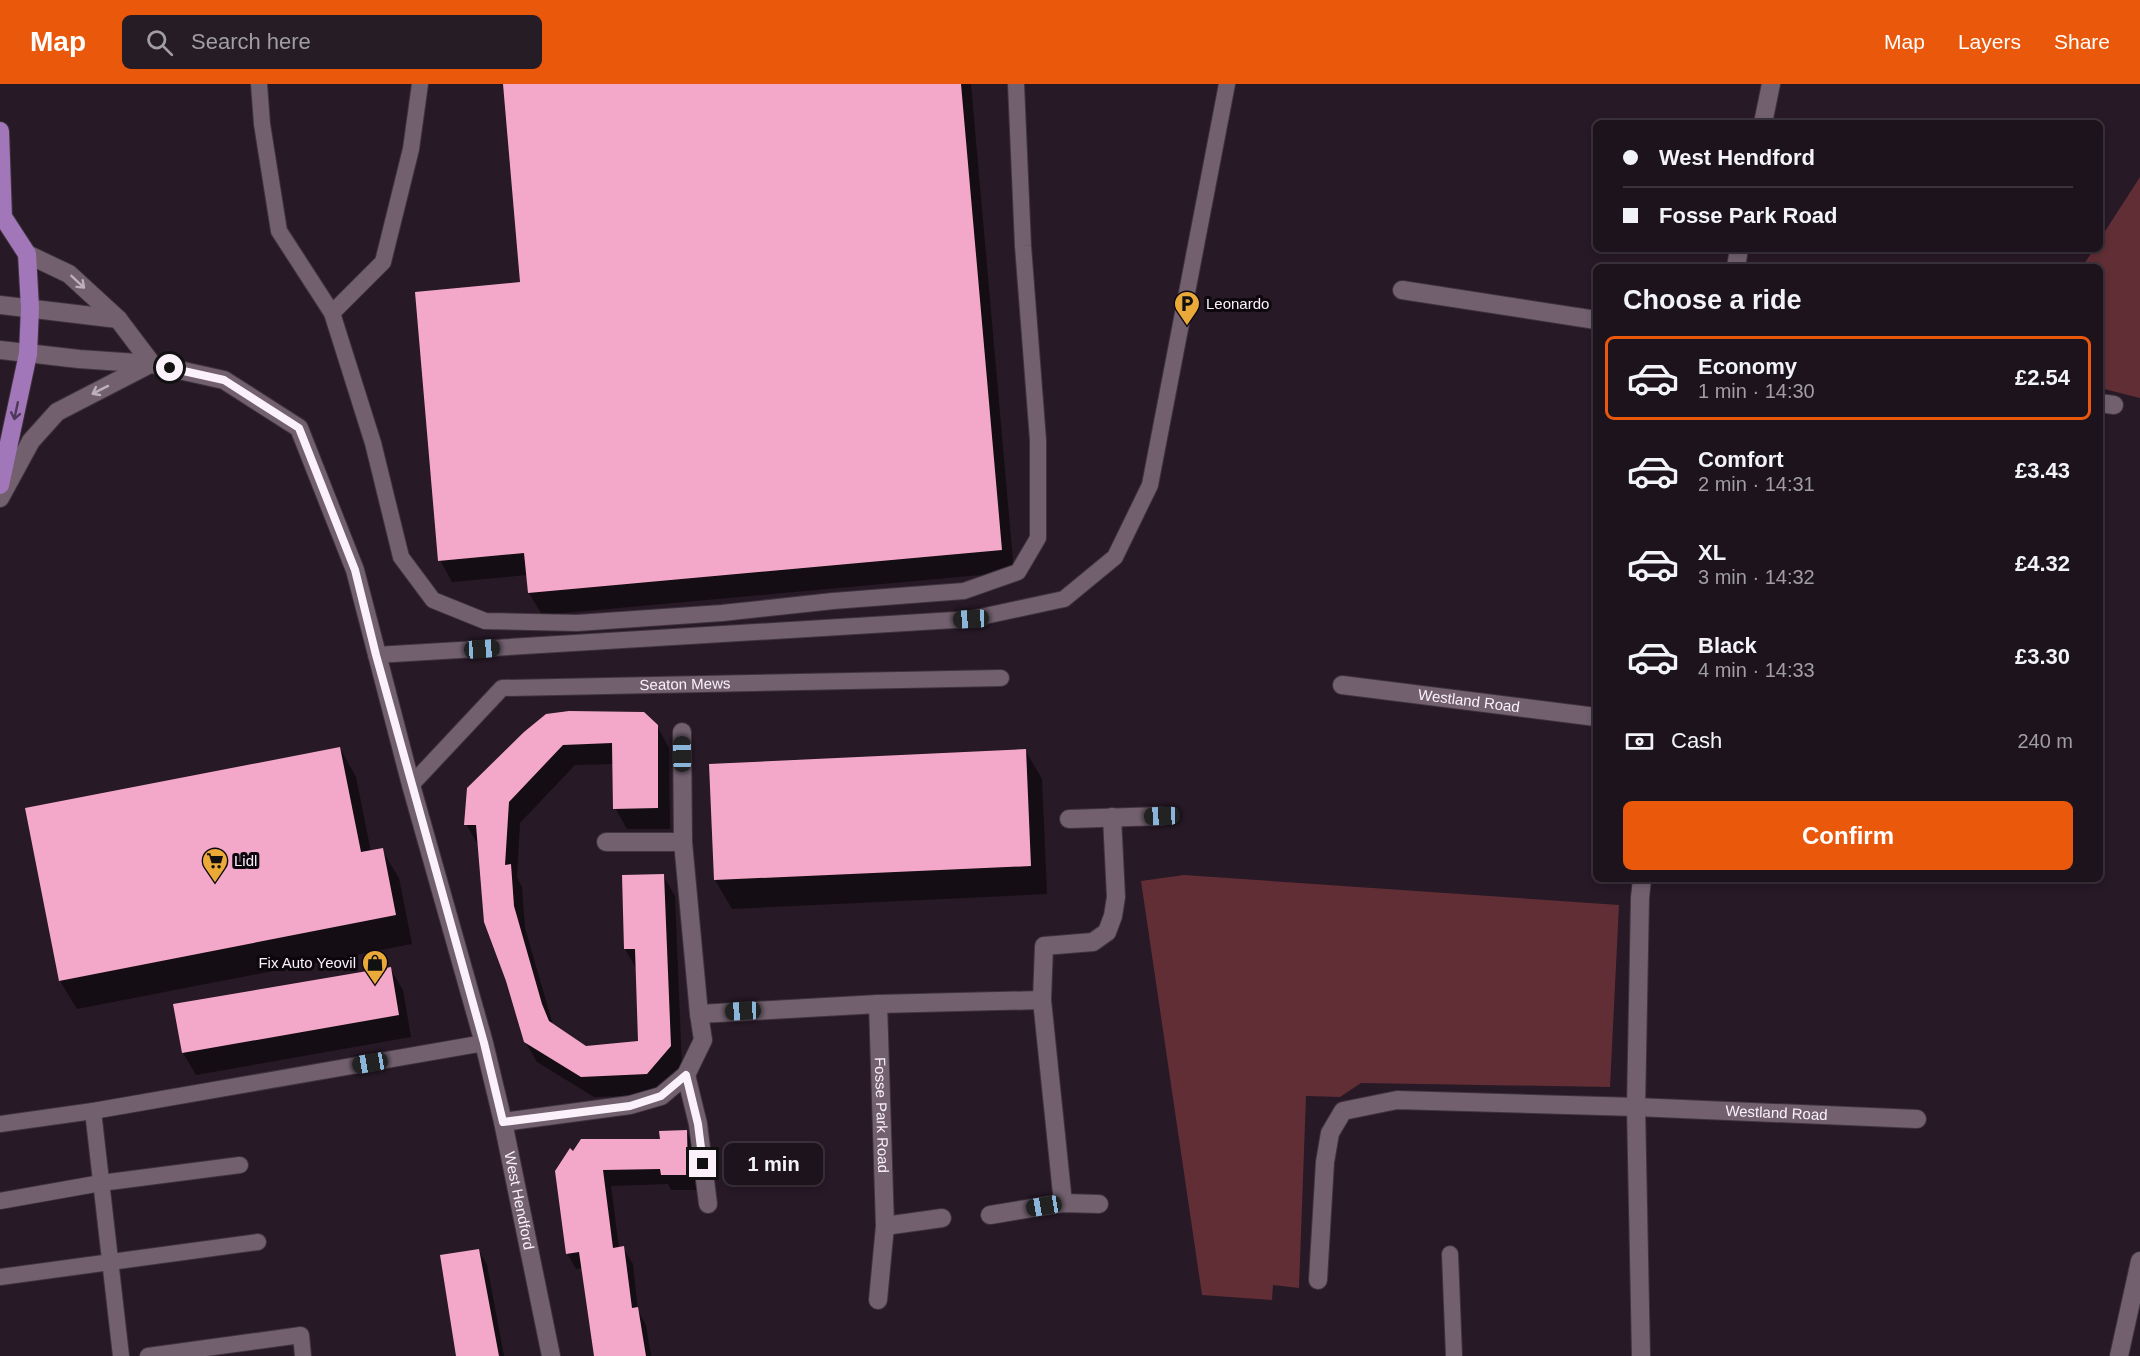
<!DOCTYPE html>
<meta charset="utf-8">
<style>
:root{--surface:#1d131c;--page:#251c25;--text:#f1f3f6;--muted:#a09ea3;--line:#3b323b;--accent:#ea580c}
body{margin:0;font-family:Arial,sans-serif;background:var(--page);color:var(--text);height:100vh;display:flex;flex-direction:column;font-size:22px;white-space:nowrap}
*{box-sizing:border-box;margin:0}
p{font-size:20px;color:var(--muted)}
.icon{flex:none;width:33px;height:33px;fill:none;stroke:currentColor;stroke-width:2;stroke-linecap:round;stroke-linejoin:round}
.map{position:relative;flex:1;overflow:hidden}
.drawer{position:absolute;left:1593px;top:180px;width:510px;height:618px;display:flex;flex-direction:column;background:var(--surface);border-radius:9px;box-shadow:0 3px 9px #0003,0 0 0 2px var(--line)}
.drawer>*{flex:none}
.top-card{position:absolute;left:1593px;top:36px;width:510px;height:132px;border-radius:9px;box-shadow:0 3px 9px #0003,0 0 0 2px var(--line);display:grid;align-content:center;height:132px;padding:0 30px;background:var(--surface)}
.end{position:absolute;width:27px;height:27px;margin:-14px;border:8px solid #fbf1fa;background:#111;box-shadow:0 0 0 3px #111}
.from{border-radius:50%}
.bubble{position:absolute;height:42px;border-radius:9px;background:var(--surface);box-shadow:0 3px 9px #0003,0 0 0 2px var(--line);font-size:20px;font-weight:800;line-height:42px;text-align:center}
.car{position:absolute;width:18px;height:36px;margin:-18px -9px;border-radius:8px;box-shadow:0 0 4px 2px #0007;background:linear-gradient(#222 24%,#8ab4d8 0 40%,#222 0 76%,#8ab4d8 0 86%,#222 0)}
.top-card b{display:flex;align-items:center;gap:21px;height:57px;font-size:22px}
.top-card b+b{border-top:2px solid var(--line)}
.top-card i{width:15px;height:15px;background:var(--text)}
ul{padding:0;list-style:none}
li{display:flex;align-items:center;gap:18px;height:84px;margin:0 12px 9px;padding:0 18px;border:3px solid transparent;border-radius:9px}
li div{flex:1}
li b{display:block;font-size:22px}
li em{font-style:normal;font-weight:800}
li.on{border-color:var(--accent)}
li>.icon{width:54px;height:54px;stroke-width:1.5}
h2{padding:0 30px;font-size:27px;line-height:72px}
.pay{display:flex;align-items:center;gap:15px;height:66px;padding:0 30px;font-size:22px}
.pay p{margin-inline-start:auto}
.button{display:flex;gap:12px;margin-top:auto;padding:12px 30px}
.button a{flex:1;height:69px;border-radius:9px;background:var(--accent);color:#fff;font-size:24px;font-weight:800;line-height:69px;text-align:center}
header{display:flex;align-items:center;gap:36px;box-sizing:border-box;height:84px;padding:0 30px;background:var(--accent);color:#fff}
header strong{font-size:28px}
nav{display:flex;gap:33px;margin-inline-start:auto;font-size:21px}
.search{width:420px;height:54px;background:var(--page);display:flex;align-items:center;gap:15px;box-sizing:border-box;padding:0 21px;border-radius:9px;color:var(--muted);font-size:22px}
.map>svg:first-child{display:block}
.green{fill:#612e35}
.shadow{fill:#0007}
.building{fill:#f4a8c9}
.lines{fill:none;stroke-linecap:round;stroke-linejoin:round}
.service-casing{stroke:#3f333d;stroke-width:18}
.minor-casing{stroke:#3f333d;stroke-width:20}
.primary-casing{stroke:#3f333d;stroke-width:20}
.service{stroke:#72606f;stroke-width:16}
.minor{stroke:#72606f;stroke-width:18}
.primary{stroke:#a177b9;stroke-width:18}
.oneway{stroke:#bdb0bb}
.oneway2{stroke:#4f395a}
.route{stroke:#fbf1fa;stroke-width:8}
.labels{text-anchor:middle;stroke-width:6;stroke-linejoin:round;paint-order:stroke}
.poi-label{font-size:15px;fill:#fbf1fa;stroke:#0c070c;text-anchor:start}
.street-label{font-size:15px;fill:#fbf1fa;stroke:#0c070c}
</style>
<header>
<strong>Map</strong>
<div class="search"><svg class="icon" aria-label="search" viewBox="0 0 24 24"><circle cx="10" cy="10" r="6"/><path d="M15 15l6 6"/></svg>Search here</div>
<nav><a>Map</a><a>Layers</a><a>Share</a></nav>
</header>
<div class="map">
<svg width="2140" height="1272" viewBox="0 0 2140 1272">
<rect width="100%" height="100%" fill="#271926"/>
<path class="green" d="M2140,93V314L2100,304V183H2082L2094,165H2100V155Z
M1184,791L1619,821L1610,1003L1361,999L1340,1013L1306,1012L1299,1204L1273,1201L1272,1216L1202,1211L1141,797Z"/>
<path class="shadow" d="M504,0H971L1014,488L542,531L529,509L528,491L452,498L440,476L522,199Z
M657,642L669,664L670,745H627L615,724L614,680L575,681L520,739L517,793L522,803L525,844L553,941L586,964L640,958L637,886L625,865L663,791L675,812L682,983L659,1011L594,1013L537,978L525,957L478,761L466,740L525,649Z
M340,664L356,693L371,768L382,766L399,794L412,860L77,925L60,897Z
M1025,666L1042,695L1047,810L732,825L715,796Z
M390,884L403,906L411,953L196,991L183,969Z
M686,1047L695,1063L696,1106H671L668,1100L611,1102L619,1164H623L633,1180L638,1227L646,1241L651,1272H596L583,1184L576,1185L567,1169L574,1069L661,1056Z
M479,1167L487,1181L504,1272H457Z"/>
<path class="building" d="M503,0H961L1002,466L528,509L524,469L438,477L415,208L520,198Z
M569,627L644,628L658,641V724L613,725L612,659L563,661L509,718L505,781L511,780L514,822L542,920L549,937L586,962L638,957L635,865H624L622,791L664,790L671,962L647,990L581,993L524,958L506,897L484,838L476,741H464L467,704L524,648L546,630Z
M340,663L361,768L383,764L396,831L59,897L25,724Z
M1026,665L1031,782L714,796L709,680Z
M391,883L399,931L182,969L173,920Z
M687,1046L688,1091H661L660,1085L603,1086L613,1164L624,1162L632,1224L638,1223L646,1272H594L579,1168L566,1170L555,1087L570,1064L573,1067L581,1055H660L659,1047Z
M479,1165L499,1272H456L440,1171Z"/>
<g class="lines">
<defs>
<g id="service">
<path d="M259,0L262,40L279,147L332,229L373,359L401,473L433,516L485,537L577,539L722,529L833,517L964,507L1018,488L1038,454V356L1023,162L1016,0"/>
<path d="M332,229L383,178L411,65L420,0"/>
<path d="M376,571L971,535L1064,515L1115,473L1150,401L1227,0"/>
<path id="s1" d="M411,701L502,604L1001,594"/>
<path d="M93,1027L121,1272"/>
<path d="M0,1040L93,1027L484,959"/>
<path d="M0,1117L101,1099L240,1081"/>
<path d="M1450,1170L1454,1272"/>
<path d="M0,1193L258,1158"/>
<path d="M148,1272L301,1251L303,1272"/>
</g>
<g id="minor">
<path d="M1763,39L1771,0"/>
<path d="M27,170L69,190L118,235L152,280"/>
<path d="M1736,183L1739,165"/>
<path d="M1402,206L1596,236"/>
<path d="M0,221L118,235"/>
<path id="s2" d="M0,266L79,275L152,280L224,296L299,344L355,486L411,701L484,959L503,1038L551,1272"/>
<path d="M2100,319L2114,321"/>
<path d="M0,414L31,357L57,328L150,280"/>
<path id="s3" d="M1342,601L1596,633"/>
<path d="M1069,735L1162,732"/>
<path d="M606,758H683"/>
<path id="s4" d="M878,920L885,1142L878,1216"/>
<path d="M699,930L878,920L1042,916"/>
<path d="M686,991L698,1040L708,1120"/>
<path d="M503,1038L630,1021L661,1012L686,991L703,956L699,930L683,758L682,648"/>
<path d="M1063,1119L1042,916L1044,862L1093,858L1107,848L1113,832L1116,813L1112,733"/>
<path d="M990,1131L1063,1119L1099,1120"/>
<path d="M885,1142L942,1134"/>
<path id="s5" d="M1318,1196L1325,1078L1330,1049L1343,1027L1397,1016L1636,1023L1917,1035"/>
<path d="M1641,1272L1636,1023L1640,814L1642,795"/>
<path d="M2119,1272L2140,1177"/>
</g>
<path id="primary" d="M0,47L3,133L27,170L30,224L28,270L0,401"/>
</defs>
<use href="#service" class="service-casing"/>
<use href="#minor" class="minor-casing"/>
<use href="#primary" class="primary-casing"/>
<use href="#service" class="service"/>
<use href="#minor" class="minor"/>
<use href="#primary" class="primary"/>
</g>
<defs><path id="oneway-shaft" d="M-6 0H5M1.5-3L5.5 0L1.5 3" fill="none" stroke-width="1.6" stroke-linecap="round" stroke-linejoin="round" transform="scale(1.5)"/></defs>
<g class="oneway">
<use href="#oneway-shaft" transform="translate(78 198) rotate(43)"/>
<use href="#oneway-shaft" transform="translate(100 306) rotate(153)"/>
</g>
<use class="oneway2" href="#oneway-shaft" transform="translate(16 327) rotate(102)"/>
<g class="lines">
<path class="route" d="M170,284L224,296L299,344L355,486L376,571L484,959L503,1038L630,1022L661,1012L686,991L698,1040L703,1080"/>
</g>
<defs>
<symbol id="parking-pin" viewBox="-11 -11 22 30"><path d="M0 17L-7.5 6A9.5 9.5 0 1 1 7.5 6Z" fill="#eba93a" stroke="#0c070c"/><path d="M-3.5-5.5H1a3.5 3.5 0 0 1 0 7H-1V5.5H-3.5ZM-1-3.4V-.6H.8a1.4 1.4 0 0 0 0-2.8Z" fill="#111"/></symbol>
<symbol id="supermarket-pin" viewBox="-11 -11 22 30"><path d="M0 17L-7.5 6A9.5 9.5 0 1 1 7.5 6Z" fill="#eba93a" stroke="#0c070c"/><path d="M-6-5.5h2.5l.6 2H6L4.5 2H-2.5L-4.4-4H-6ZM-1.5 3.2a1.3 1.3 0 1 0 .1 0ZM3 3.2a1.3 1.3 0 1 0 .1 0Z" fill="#111"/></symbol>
<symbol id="shop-pin" viewBox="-11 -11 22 30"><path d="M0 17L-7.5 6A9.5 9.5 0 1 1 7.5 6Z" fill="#eba93a" stroke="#0c070c"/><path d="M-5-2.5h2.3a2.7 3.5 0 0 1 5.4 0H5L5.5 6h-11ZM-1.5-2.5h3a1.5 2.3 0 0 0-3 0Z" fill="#111"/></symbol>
</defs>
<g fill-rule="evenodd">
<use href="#parking-pin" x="1172" y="205" width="30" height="40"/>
<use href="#supermarket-pin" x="200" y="762" width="30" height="40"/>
<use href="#shop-pin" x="360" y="864" width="30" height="40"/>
</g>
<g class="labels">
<g class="poi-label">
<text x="1206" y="225">Leonardo</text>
<text x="234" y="782">Lidl</text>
<text x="356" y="884" text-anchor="end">Fix Auto Yeovil</text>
</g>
<g class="street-label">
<text dy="5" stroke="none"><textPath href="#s1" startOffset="316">Seaton Mews</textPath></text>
<text dy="5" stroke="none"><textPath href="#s3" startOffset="128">Westland Road</textPath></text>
<text dy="5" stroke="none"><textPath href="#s5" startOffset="608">Westland Road</textPath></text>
<text dy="5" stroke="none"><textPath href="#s4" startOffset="111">Fosse Park Road</textPath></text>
<text dy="5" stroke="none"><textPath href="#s2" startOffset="1120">West Hendford</textPath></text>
</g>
</g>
</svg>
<i class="end from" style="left:170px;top:284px"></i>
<i class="end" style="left:703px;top:1080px"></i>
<div class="bubble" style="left:724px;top:1059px;width:99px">1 min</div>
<i class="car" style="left:971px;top:535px;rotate:267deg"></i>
<i class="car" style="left:482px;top:565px;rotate:86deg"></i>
<i class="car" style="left:682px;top:670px;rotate:359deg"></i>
<i class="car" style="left:1162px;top:732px;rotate:268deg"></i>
<i class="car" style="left:743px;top:927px;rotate:267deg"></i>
<i class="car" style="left:370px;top:979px;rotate:260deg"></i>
<i class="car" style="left:1044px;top:1122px;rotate:261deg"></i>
<div class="top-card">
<b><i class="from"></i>West Hendford</b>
<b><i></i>Fosse Park Road</b>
</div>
<section class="drawer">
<h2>Choose a ride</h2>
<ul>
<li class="on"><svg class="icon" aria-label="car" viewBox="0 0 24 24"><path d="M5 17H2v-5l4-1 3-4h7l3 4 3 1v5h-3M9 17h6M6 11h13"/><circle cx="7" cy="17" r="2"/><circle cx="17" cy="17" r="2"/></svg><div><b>Economy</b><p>1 min · 14:30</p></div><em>£2.54</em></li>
<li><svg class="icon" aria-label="car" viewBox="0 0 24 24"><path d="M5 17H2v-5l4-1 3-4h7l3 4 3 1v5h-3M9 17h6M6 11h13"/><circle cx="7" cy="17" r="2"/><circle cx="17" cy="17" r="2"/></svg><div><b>Comfort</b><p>2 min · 14:31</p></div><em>£3.43</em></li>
<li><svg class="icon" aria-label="car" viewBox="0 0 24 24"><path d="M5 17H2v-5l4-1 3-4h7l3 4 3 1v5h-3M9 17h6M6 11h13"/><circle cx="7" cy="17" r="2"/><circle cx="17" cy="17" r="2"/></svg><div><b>XL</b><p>3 min · 14:32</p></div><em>£4.32</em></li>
<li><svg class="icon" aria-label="car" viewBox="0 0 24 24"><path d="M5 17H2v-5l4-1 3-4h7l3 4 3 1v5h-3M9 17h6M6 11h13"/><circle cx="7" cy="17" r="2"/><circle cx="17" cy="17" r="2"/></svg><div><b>Black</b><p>4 min · 14:33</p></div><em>£3.30</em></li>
</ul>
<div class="pay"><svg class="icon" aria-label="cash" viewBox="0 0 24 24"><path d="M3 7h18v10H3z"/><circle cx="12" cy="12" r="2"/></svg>Cash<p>240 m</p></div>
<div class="button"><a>Confirm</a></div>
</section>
</div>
